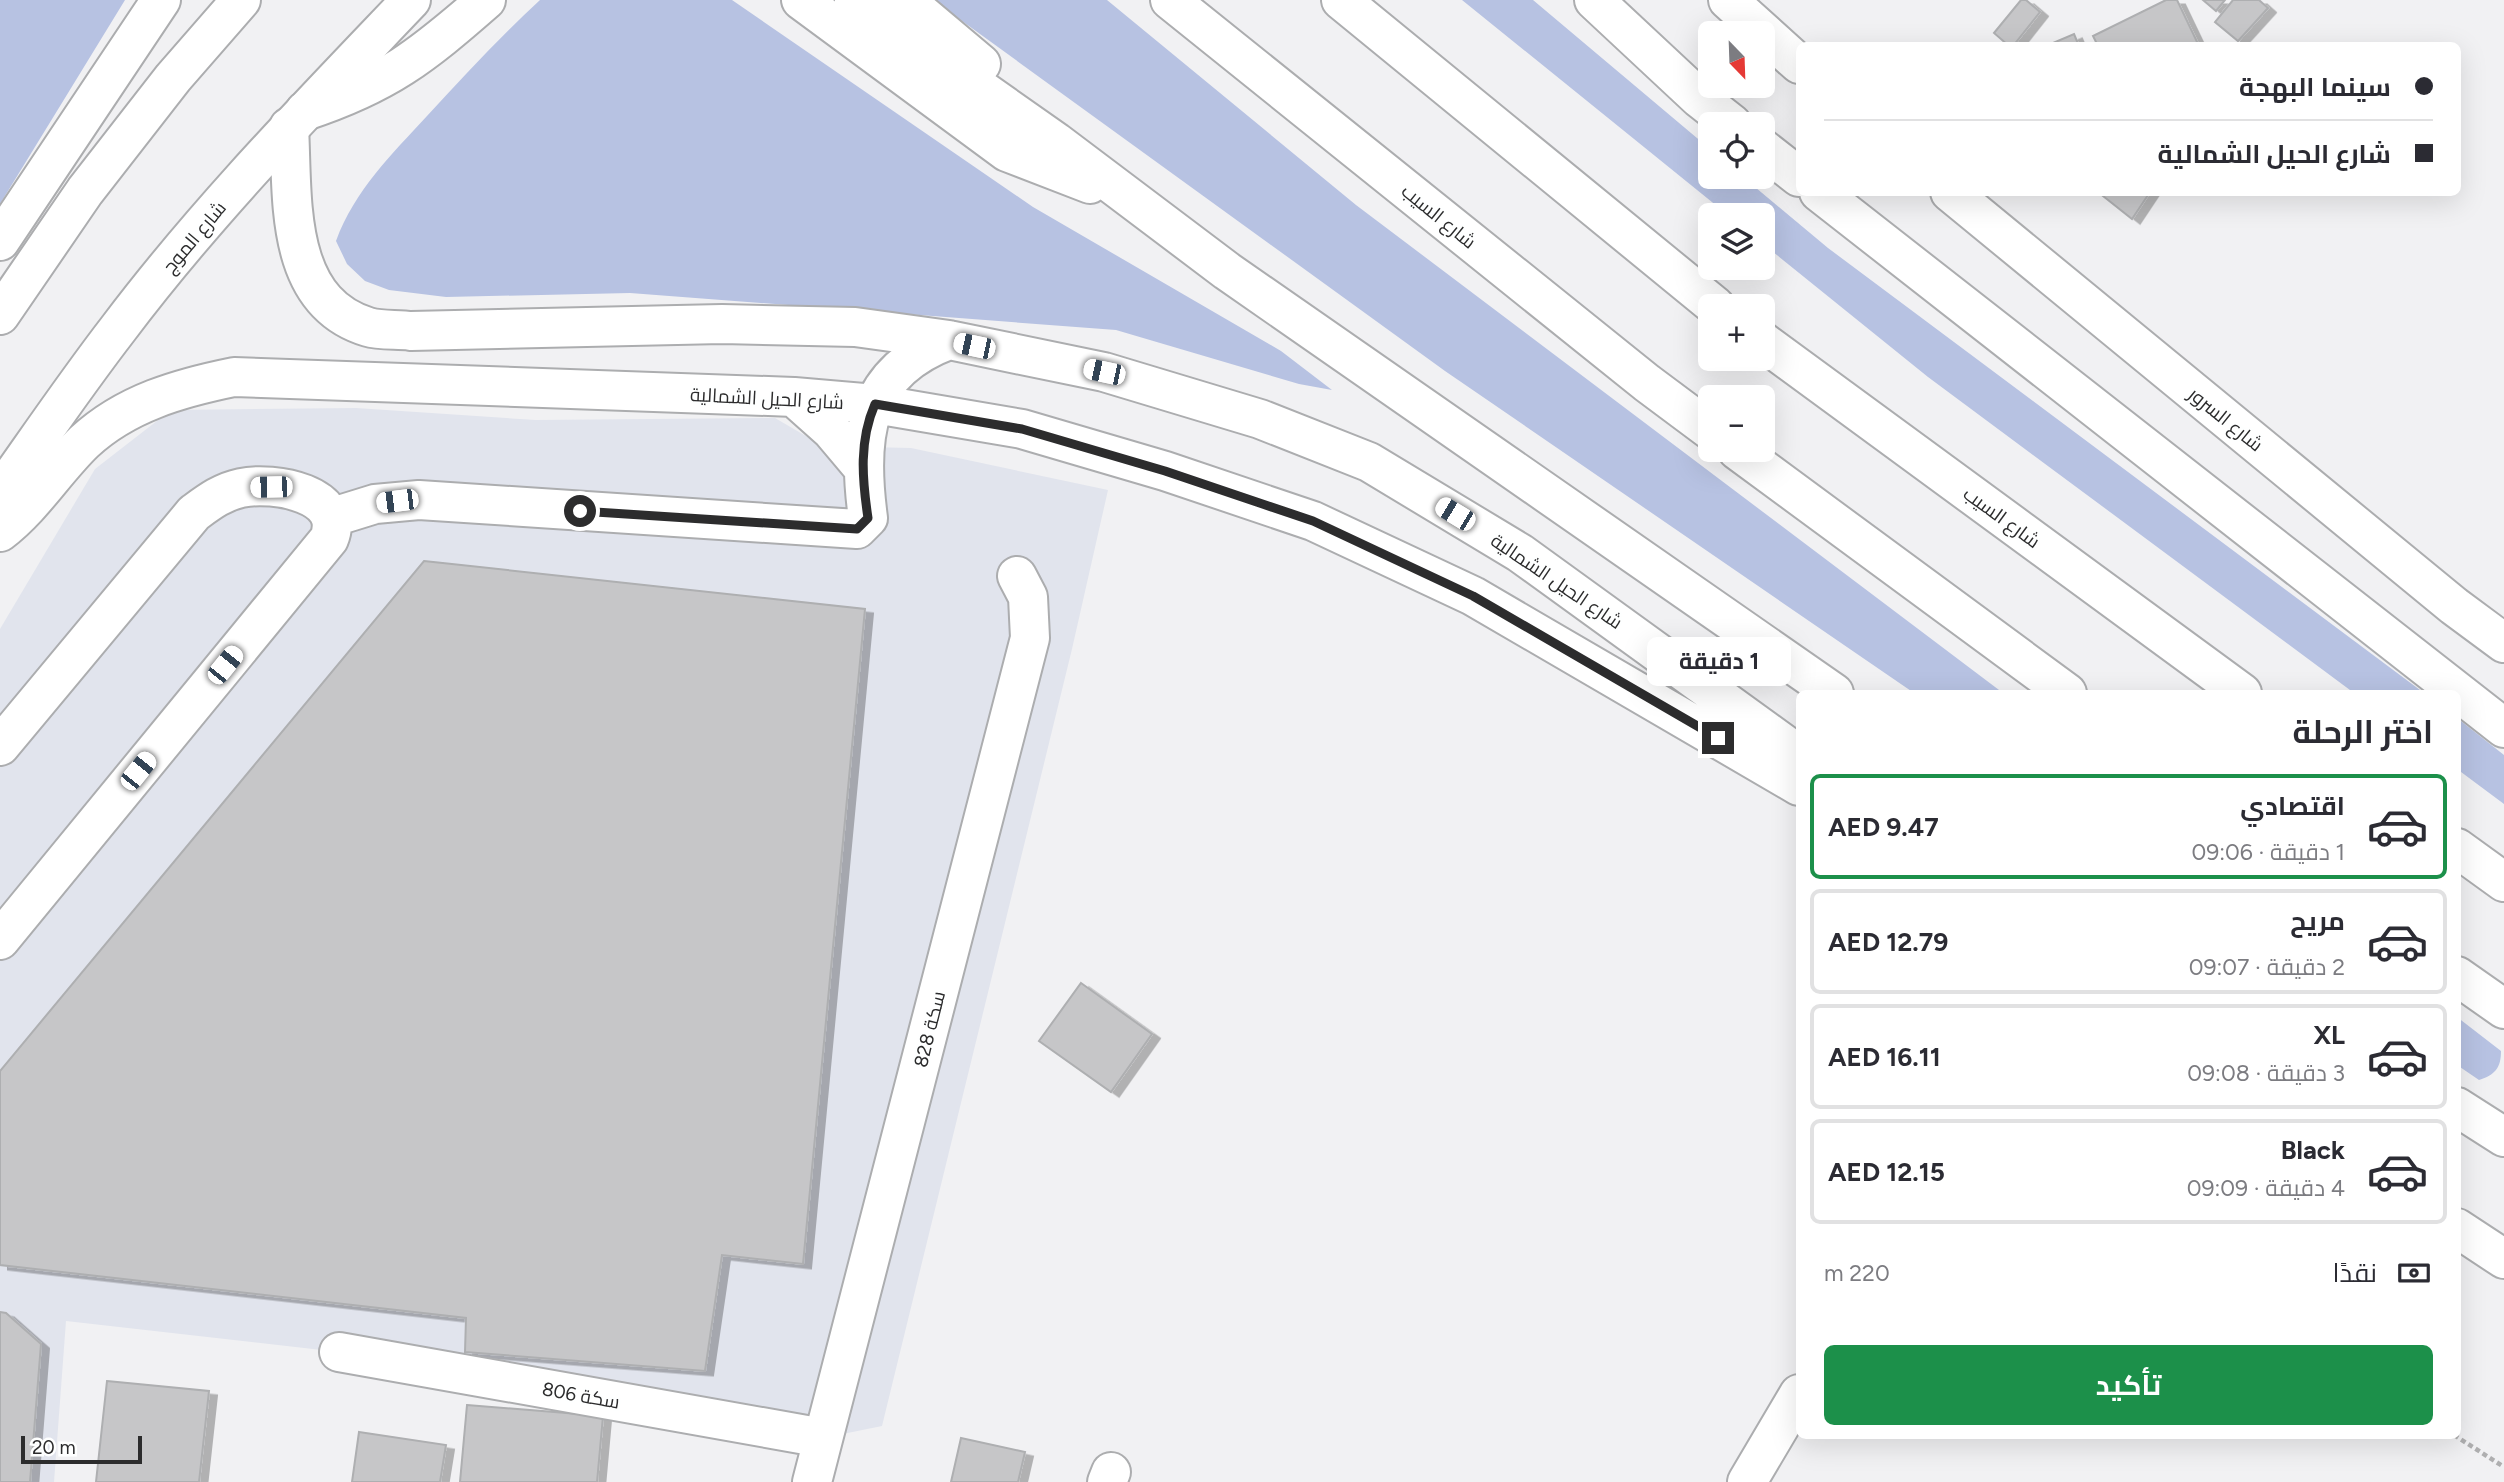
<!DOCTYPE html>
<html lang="ar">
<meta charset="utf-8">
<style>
:root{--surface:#fff;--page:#f7f7f7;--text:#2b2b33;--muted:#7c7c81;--line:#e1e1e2;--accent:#1c904a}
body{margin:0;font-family:Figtree,Cairo,sans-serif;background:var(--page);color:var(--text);direction:rtl;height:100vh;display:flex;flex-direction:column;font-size:26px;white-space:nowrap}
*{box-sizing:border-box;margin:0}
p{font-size:23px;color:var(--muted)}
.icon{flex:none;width:38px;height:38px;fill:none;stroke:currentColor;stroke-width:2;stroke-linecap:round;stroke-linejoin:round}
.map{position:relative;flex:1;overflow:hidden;direction:ltr}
.sheet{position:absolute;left:1796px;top:690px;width:665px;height:749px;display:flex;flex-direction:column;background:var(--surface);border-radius:10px;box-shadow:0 7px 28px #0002;direction:rtl}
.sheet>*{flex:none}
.top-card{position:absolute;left:1796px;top:42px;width:665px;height:154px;border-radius:10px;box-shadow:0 7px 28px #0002;direction:rtl;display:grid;align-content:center;height:154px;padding:0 28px;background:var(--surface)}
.needle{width:46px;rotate:157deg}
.fabs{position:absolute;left:1698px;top:21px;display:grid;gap:14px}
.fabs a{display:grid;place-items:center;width:77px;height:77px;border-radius:10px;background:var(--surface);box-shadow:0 7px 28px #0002;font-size:35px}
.scale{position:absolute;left:21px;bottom:18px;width:121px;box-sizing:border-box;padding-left:7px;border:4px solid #2c2c2d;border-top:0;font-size:19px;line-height:24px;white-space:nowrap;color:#2c2c2d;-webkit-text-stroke:5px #feffff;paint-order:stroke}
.end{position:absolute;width:32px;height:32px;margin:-16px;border:9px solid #2c2c2d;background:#fff;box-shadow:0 0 0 4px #fff}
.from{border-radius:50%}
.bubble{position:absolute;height:49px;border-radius:10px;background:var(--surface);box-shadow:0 7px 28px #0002;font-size:23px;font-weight:700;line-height:49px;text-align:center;direction:rtl}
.car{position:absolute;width:21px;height:42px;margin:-21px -10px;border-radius:9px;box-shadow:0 0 5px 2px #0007;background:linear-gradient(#fff 24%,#345 0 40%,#fff 0 76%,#345 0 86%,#fff 0)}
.top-card b{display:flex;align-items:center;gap:24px;height:66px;font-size:26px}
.top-card b+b{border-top:2px solid var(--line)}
.top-card i{width:18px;height:18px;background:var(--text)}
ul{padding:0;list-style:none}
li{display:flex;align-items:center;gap:21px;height:105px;margin:0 14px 10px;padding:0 14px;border:4px solid var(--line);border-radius:10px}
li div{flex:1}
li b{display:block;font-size:26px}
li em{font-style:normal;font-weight:700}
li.current{border-color:var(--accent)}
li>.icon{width:63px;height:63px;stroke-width:1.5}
h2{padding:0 28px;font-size:32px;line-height:84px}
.pay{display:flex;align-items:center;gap:18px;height:77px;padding:0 28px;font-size:26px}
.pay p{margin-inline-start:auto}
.action{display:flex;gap:14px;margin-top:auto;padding:14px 28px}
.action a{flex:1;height:80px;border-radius:10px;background:var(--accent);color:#fff;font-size:28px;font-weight:700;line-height:80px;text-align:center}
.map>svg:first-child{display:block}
.built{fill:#e1e4ed}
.green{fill:#b7c2e2}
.building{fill:#c6c6c8;stroke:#aeafb1;stroke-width:2;filter:url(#shadow)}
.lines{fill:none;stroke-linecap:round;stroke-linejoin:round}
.minor-casing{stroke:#acadaf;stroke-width:42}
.major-casing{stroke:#acadaf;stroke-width:42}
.highway-casing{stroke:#acadaf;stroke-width:42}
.path{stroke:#afafb0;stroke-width:4.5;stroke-dasharray:5 3.5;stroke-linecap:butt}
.minor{stroke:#fff;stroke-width:38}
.major{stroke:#fff;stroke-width:38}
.highway{stroke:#fff;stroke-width:38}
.route{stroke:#2c2c2d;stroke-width:9}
.labels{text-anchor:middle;stroke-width:5;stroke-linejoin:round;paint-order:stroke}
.street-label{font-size:19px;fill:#2c2c2d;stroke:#feffff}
</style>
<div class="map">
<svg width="2504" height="1482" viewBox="0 0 2504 1482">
<defs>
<filter id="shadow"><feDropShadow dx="8" dy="4.5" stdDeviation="0" flood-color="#0004"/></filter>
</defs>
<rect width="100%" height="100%" fill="#f1f1f3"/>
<path class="built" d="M356,408L536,420L775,418L823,446L911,448L1108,490L1072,649L882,1426L823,1438L339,1352L66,1321L54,1482H0V629L95,469L171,410Z"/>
<path class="green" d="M0,0H125L0,204Z
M540,0H732L1033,207L1281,351L1332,390L1299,384L1116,330L630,293L446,297L389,290L365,281L347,264L336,241C355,190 391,155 427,116C464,76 500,37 540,0Z
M933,0H1107L1356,205L2003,693H1914L1445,371Z
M1462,0H1533L1710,149V177H1743L1828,248L2424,693H2354L1928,377L1762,243V215H1728Z
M2457,718L2504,755V804L2457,769Z
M2457,1017L2501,1051C2501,1068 2495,1075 2479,1080L2457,1065Z"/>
<path class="building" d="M2021,0H2026L2040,12L2013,46H2009L1994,33Z
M2166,0H2177L2199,46H2098L2093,36Z
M2203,0H2225L2216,11Z
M2233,0H2259L2268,8L2238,41L2215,22Z
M2074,34L2079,46H2046Z
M2098,192H2150L2132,219Z
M424,561L865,609L803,1264L722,1255L705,1371L465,1352L466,1318L0,1265V1071Z
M1081,983L1152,1034L1111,1092L1039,1041Z
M0,1312L6,1313L41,1344L30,1482H0Z
M107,1381L209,1391L199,1482H96Z
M467,1405L603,1416L597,1482H460Z
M359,1432L446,1445L440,1482H352Z
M961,1438L1025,1452L1018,1482H951Z"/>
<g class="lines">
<defs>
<path id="minor" d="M1728,0L1799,64
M289,127C293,197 283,301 368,327C381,331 398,329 411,331L722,324L855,327L949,340L1104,372L1260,419L1369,462L1520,553L1799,755
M1950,192L2454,606L2504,643
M794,397L831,430L863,468
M333,517L375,504L419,500L857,529L868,518C857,437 863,372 949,340
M0,532C33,507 55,470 84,442C126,403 180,388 234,377L794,397L875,404L1022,429L1165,471L1313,521L1473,596L1799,786
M0,746L194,513C209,502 222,492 241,488C274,481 347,494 329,539L0,940
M2457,1228L2504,1259
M339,1352L823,1438
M812,1482L1030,638L1028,597L1017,576
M1107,1482L1111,1472
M1747,1482L1799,1394"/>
<path id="major" d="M0,315L85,191L173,78L241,0
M0,493C39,438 77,382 118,329C206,212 310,106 411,0"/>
<path id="highway" d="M801,0L1007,152L1090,184
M854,0L1056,142L1227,271L1834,693
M905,0L981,64
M1170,0L1647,383L1710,430
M1341,0L1715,306
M1594,0L1699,98L1732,124
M305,111C387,84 422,56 486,0
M1762,148L1799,177
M1819,192L2504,728
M0,241L161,0
M1762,341L2242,693
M1737,450L2067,693
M2457,848L2504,882
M2457,976L2504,1009
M2457,1107L2504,1137"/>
</defs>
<use href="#minor" class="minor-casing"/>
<use href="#major" class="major-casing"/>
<use href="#highway" class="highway-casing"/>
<path class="path" d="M2454,1435L2504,1467"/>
<use href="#minor" class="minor"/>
<use href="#major" class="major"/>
<use href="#highway" class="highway"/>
</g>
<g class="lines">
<path class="route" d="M580,511L857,529L868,518C862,478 859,441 875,404L1022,429L1165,471L1313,521L1473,596L1718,738"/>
</g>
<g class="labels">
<g class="street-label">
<text transform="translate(1439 216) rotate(39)" y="7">شارع السيب</text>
<text transform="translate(194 237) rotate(-50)" y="7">شارع الموج</text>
<text transform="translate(767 398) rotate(3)" y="7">شارع الحيل الشمالية</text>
<text transform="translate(2226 419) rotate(39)" y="7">شارع السرور</text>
<text transform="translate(2002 517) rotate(36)" y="7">شارع السيب</text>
<text transform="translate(1557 581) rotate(34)" y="7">شارع الحيل الشمالية</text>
<text transform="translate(929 1029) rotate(-76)" y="7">سكة 828</text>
<text transform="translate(581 1395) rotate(10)" y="7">سكة 806</text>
</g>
</g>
</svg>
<div class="fabs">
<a><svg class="needle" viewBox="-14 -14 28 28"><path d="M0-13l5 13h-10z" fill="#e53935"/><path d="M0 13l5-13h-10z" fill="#7c7c81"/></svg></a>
<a><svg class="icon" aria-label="locate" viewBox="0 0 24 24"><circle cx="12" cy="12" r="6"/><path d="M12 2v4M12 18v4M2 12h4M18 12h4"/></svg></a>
<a><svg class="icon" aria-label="layers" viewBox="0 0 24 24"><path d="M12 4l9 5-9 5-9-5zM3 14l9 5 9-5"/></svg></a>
<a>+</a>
<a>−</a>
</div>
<div class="scale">20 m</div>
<i class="end from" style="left:580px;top:511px"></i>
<i class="end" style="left:1718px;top:738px"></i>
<div class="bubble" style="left:1647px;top:637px;width:144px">1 دقيقة</div>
<i class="car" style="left:974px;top:346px;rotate:282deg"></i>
<i class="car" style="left:1104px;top:372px;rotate:282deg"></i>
<i class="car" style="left:271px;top:487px;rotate:269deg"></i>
<i class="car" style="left:397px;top:501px;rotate:263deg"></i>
<i class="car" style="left:1455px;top:514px;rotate:301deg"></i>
<i class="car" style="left:225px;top:665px;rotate:39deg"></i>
<i class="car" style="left:138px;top:771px;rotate:39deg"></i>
<div class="top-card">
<b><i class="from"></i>سينما البهجة</b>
<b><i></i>شارع الحيل الشمالية</b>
</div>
<section class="sheet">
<h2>اختر الرحلة</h2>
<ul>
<li class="current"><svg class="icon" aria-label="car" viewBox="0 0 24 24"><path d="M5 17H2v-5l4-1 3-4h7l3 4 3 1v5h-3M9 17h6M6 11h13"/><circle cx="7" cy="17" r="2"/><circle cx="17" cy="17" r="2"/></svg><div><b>اقتصادي</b><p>1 دقيقة · 09:06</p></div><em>AED 9.47</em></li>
<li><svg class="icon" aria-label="car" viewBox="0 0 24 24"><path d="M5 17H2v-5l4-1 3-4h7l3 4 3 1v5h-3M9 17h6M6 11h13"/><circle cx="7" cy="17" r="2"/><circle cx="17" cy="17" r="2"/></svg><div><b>مريح</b><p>2 دقيقة · 09:07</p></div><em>AED 12.79</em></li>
<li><svg class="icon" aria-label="car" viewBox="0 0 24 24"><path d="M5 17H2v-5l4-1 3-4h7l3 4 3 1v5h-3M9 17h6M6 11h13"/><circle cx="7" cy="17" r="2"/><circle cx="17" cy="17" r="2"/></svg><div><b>XL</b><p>3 دقيقة · 09:08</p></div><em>AED 16.11</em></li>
<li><svg class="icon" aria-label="car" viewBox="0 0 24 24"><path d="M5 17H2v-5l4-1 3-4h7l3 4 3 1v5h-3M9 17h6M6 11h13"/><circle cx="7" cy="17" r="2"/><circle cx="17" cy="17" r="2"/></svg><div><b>Black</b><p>4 دقيقة · 09:09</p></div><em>AED 12.15</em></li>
</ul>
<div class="pay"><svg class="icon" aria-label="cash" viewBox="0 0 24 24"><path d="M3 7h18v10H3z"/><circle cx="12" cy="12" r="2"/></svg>نقدًا<p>220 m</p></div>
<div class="action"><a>تأكيد</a></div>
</section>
</div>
